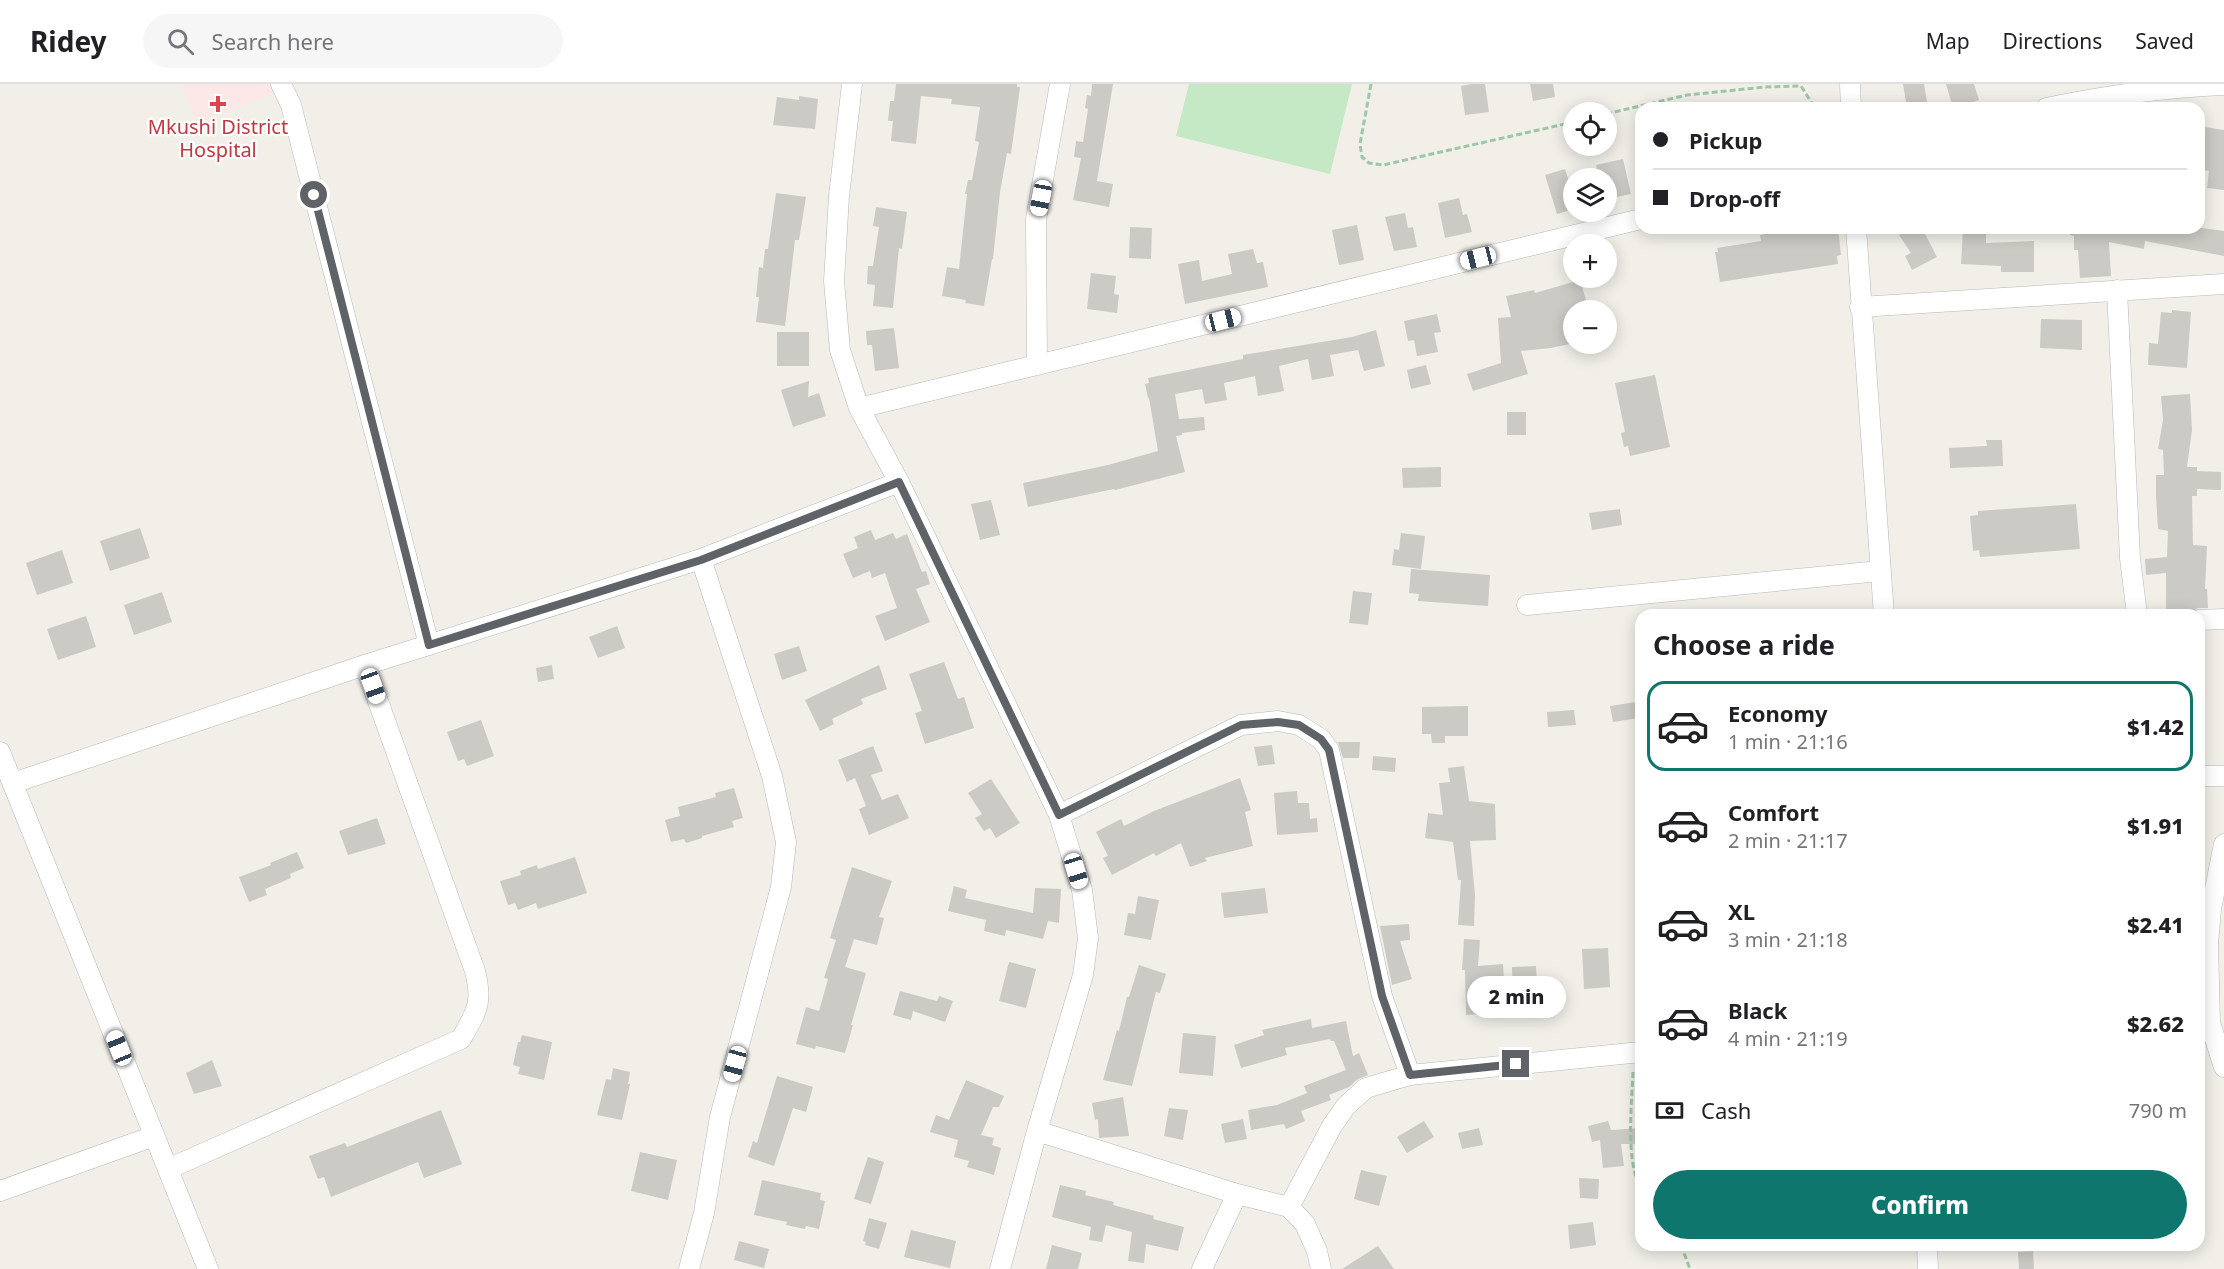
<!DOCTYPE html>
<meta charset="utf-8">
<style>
:root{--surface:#fff;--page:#f6f6f6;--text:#202124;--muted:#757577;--line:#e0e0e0;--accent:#0f766e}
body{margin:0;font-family:"Noto Sans",sans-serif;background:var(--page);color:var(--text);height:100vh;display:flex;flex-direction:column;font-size:22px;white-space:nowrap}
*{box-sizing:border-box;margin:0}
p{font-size:20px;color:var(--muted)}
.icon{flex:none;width:33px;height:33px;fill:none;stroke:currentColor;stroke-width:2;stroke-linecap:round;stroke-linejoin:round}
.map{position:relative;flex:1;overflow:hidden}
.side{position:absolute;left:1635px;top:525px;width:570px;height:642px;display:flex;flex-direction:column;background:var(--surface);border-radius:18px;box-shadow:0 3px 15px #0003}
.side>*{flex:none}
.banner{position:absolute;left:1635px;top:18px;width:570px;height:132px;border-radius:18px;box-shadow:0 3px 15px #0003;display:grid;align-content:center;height:132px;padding:0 18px;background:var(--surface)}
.buttons{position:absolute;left:1563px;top:18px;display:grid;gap:12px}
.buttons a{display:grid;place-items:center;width:54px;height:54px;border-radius:50%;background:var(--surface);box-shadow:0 3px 15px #0003;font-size:30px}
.end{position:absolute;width:27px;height:27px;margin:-14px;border:8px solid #5f6368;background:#fff;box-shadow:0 0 0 3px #fff}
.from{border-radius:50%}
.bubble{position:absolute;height:42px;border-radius:21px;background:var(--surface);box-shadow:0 3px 15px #0003;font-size:20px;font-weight:800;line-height:42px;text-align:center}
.car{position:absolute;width:18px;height:36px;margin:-18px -9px;border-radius:8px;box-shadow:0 0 4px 2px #0007;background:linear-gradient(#fff 24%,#345 0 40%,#fff 0 76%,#345 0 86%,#fff 0)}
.banner b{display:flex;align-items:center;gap:21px;height:57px;font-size:22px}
.banner b+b{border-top:2px solid var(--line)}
.banner i{width:15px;height:15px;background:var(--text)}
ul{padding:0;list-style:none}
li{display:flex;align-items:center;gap:18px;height:90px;margin:0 12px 9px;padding:0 6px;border:3px solid transparent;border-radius:18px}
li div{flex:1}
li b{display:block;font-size:22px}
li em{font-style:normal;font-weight:800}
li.selected{border-color:var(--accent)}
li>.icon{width:54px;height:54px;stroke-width:1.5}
h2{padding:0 18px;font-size:27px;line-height:72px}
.pay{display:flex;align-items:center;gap:15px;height:66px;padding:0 18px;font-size:22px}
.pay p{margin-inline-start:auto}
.button{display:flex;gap:12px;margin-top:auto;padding:12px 18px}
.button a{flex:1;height:69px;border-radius:36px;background:var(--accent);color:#fff;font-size:24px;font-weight:800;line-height:69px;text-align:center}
header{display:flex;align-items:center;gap:36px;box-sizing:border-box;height:84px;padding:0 30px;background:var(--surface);border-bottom:2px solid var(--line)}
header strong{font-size:28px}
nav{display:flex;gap:33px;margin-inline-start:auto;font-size:21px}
.search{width:420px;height:54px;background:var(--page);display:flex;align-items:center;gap:15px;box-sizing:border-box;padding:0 21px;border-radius:33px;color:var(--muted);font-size:22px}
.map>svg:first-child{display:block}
.medical{fill:#fce8e6}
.green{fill:#c5e8c5}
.building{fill:#cccac5}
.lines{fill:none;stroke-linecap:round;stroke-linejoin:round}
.minor-casing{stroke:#b5b8bc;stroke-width:21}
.path{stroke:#9cc7a9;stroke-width:3;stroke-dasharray:6 3;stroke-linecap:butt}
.minor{stroke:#fff;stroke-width:20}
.route{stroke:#5f6368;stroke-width:8}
.health-dot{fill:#e0444e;stroke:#fff;stroke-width:2}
.labels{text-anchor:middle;stroke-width:4.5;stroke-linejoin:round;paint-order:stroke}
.health-label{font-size:20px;fill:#be3a42;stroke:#fff}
</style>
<header>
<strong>Ridey</strong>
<div class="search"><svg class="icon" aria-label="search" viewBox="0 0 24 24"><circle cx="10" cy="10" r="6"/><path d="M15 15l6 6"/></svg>Search here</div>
<nav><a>Map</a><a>Directions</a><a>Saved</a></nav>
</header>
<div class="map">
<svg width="2224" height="1185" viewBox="0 0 2224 1185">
<rect width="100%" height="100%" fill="#f1efe8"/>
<path class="medical" d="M182,0H294L197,40Z"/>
<path class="green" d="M1189,0H1352L1330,90L1176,52Z"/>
<path class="building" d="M896,0H1017V3H1020L1011,70L1007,69L1000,108L993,175H992L984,222L965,219L966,216L942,212L947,183L959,185L967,110H965L968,96H972L979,58L975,57L980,23L951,20L952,15L921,12L916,60L891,57L893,37H888L890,17H894Z
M1092,0H1113L1097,97L1113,100L1109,123L1073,116L1081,74L1074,73L1076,57L1083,58L1088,25L1085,24L1087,11L1091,12Z
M1472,0H1485L1489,28L1465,31L1461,2Z
M1530,0H1553L1555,13L1533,17Z
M1903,0H1924L1928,24H1907Z
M1946,0H1974L1979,16L1953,24Z
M799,12L818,15L815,45L773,41L777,13L799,16Z
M2199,42L2224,46V106L2207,104L2209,87L2199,85Z
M1623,75L1631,110L1606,115V94H1599L1596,81Z
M1565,85L1574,113V125L1557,130L1545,91Z
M776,109L806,113L799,156H795L785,242L756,238L759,213H756L759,183L763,184L765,165H768Z
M1459,114L1463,131L1467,130L1472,148L1445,154L1438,119Z
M876,123L907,128L902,165L899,164L893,224L873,222L875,201L867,200L868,182H873L879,143L873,142Z
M1405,129L1408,144L1413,143L1417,163L1394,167L1385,133Z
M1357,141L1364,176L1339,181L1332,146Z
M1130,143L1152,144L1151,175L1129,174Z
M1798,144H1838L1841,171L1837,172L1838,180L1720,198L1715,168H1718L1717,164L1761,157L1760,151Z
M1912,144H1922L1937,173L1912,186L1905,172L1911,169L1899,151Z
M1963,144L1986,145V159L2034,157V188H2001V182L1961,180Z
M2070,144H2202L2224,147V172L2145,157L2144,165L2109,158L2111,192L2080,194L2078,166H2074V152L2070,151Z
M1253,165L1257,179L1263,178L1268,203L1185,220L1178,180L1199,176L1202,197L1232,190L1228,170Z
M1091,189L1116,192L1114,210L1119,211L1117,229L1087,225Z
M1580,196L1589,226H1574V259L1551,264L1521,267L1528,290L1473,307L1467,290L1501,279L1498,234L1511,233L1506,212L1534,206L1535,209Z
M2172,226L2191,228L2187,284L2148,281L2149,259L2158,260L2161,228L2172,229Z
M1437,230L1441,248L1434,249L1438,268L1417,272L1414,256L1408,257L1404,237Z
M2041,235L2082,236V266L2040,264Z
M894,244L899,284L875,287L872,261H867L866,247Z
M1376,246L1385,282L1364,287L1358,266L1330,271L1334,292L1312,296L1308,275L1279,282L1284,307L1258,312L1255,292L1224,299L1227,316L1205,320L1202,305L1175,310L1179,335L1204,333L1205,346L1182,349V351L1176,352L1185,388L1115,406L1114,405L1028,423L1023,399L1108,381L1158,367L1149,314H1148L1145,300L1149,299L1148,294L1243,275V271L1352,253Z
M777,248H809V282H777Z
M1426,281L1431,300L1411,305L1407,286Z
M1655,291L1670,363L1630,372L1628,362L1624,363L1621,349L1625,348L1615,299Z
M809,297L808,313L819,309L826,332L793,343L781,306Z
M2190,310L2192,346L2187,383H2197V387L2221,388V406L2197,405V412H2192L2193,461L2207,462L2205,505H2207L2208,524H2198L2190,529H2166V489L2146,491L2145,475L2167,473L2168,447L2158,445L2156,412V391H2164L2163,366L2158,365L2163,336L2161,312Z
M1507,328H1526V351H1507Z
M1986,356H2002L2003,382L1950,384L1949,364L1987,362Z
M1441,383V403L1403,404L1402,384Z
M991,416L1000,451L980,456L971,420Z
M2076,420L2080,465L1980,473L1979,466L1973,467L1970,432L1978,431V427Z
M1620,425L1622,441L1592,446L1589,429Z
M140,444L150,474L110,487L100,457Z
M871,446L875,456L893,449L896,455L907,450L922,488L926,487L930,500L916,505L930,538L885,557L875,532L897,524L885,489L872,494L870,487L853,494L843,470L858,464L854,453Z
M1401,449L1425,452L1421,485L1392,481L1394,465L1399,466Z
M62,466L73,499L37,511L26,479Z
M1411,485L1490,491L1488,522L1418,517L1419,510L1409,509Z
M1353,507L1372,509L1368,541L1349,539Z
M162,508L172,538L134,551L124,521Z
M86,532L96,563L58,576L47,545Z
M617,542L625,564L598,574L589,553Z
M799,562L807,587L782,596L774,570Z
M944,578L958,615L964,613L974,644L925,660L915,629L922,627L909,590Z
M552,581L554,595L538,598L536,584Z
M879,581L887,605L861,615L863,620L832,635L834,640L820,647L805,616Z
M1636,618L1639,634L1613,638L1610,622Z
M1468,622V652H1445V659H1432L1431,650H1422V623Z
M1574,626L1576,641L1548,643L1547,628Z
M481,636L494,672L467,682L464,675L458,677L447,648Z
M1338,658H1360L1359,674H1343Z
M1272,661L1275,680L1258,682L1254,663Z
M873,662L883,687L871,691L882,716L898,710L909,734L869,751L859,725L866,722L855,694L847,698L838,676Z
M1373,672L1396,674L1395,688L1372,686Z
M1464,682L1469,717L1495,720L1496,756L1470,757L1475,811L1474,842L1458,841L1461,796H1458L1453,758L1425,754L1428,729L1443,731L1439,699L1450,698L1448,684Z
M1240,694L1251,726L1245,728L1253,762L1205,774L1207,777L1190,783L1181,759L1156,772L1154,769L1112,791L1103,774L1108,772L1096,748L1121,735L1124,742L1154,727Z
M991,695L1020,739L996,754L990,744L984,747L975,734L982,730L968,709Z
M734,704L743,734L732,737L734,743L702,752V754L686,759L684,755L671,758L665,736L680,732L678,723L716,713L715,709Z
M1297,707L1298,719H1309L1310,735L1317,734L1318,748L1277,751L1274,709Z
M377,734L386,760L348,771L339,747Z
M297,768L304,784L290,790L291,794L265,805L267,811L249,818L239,793L271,781L270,779Z
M575,773L587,809L538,825L536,819L518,826L515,819L508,821L500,797L521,791L520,787L537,781L538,785Z
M852,783L892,797L879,833L884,834L877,861L854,855L845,883L866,889L851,941H853L845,969L816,962L815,965L796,960L806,923L819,927L828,895L824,894L836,856L830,854Z
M954,802L967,806L965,814L1033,829L1035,804L1061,805L1059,839L1048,837L1043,855L1006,846L1005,852L984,847L986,836L948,827Z
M1265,804L1268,829L1224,834L1221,809Z
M1138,812L1159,816L1151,856L1124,851L1128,829L1135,830Z
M1409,840L1410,856L1400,857L1412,895L1392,901L1380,842Z
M1464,855L1480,856L1478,882L1503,880L1504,896L1483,897L1482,930L1466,931L1465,886H1462Z
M1608,864L1610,903L1584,905L1582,865Z
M1009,878L1036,885L1026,924L999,917Z
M1139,881L1166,890L1160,909L1156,908L1132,1002L1103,996L1117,946L1119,947L1127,913H1129Z
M1536,882L1538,916L1513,917L1512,883Z
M900,907L937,917L939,912L953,917L945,938L913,927L911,936L893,931Z
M1311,935L1312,944L1346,937L1353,972L1359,969L1368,991L1358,995L1349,1003L1329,1011L1331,1016L1301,1027L1305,1037L1286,1045L1284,1040L1251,1046L1248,1026L1277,1021L1307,1009L1304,1002L1346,986L1334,957H1331L1330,955L1285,964L1287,971L1241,984L1234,961L1264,951L1262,946Z
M1183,949L1216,952L1213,992L1179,989Z
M522,951L552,958L544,996L518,990L520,983L513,981L518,958H520Z
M212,976L222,1002L194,1010L186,989Z
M613,984L630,988L628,1000H630L622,1036L597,1031L606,995L611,996Z
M777,992L813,1003L806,1028L793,1024L774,1082L748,1073L753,1057L757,1059Z
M966,996L1004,1012L999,1023H993L981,1051L994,1054L992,1061L1001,1064L994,1091L967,1083L969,1077L954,1073L958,1056L930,1048L936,1031L949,1036Z
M1123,1013L1129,1052L1099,1054L1098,1035L1095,1036L1092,1019Z
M1169,1024L1188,1026L1183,1056L1164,1052Z
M441,1026L462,1080L424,1094L418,1078L331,1113L324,1093L318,1095L309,1072L345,1059L347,1063Z
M1243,1035L1247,1055L1225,1059L1221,1040Z
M1424,1037L1434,1053L1407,1069L1397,1053Z
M1608,1037L1611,1046L1641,1044V1060H1621L1624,1082L1603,1084L1600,1056L1592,1058L1588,1042Z
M1479,1044L1483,1061L1462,1065L1458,1049Z
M640,1068L677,1076L668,1116L631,1107Z
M868,1073L884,1078L871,1120L854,1115Z
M1361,1086L1387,1092L1379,1122L1354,1115Z
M1579,1094L1599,1095L1598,1115L1580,1114Z
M762,1096L821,1109L820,1116L825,1117L819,1145L806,1142L805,1145L786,1141L787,1138L754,1131Z
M1060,1101L1086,1107L1085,1111L1114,1118L1113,1121L1154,1132L1153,1135L1184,1143L1178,1167L1146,1160L1144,1179L1128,1177L1132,1148L1106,1141L1102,1158L1089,1156L1091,1143L1052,1133Z
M869,1134L887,1139L879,1165L865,1161L866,1158L863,1157Z
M1593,1138L1596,1161L1570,1165L1568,1141Z
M911,1146L956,1157L950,1184L904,1173Z
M739,1157L769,1165L764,1184L734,1176Z
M1052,1161L1082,1169L1078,1185H1046Z
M1378,1162L1394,1185H1342Z
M2033,1167L2034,1185H2019L2018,1168Z"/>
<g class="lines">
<defs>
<path id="minor" d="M281,0L291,21L429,561
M852,0L839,112L834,197L840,266L859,324L899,398L1059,731L1082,806L1088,854L1083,891L1037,1047L1000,1185
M1850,0L1851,24
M2046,24C2105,12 2164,3 2224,1
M1856,144L1884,531
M2117,206L2130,474L2137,531
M1860,223L2224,200
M1037,281L1036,135L1060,0
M859,324L1641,135
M1527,521L1880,487
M2199,536L2224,535
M0,668L208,1185
M2199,692H2224
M13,699L365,581L701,475L899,398
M1059,731L1241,641L1278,637L1299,641L1321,655L1329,666L1382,912L1410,991
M2224,760L2211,825L2208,860L2210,939L2224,983
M1037,1047L1237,1110L1289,1123L1305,1140L1317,1167L1321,1185
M168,1085L461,955C477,927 483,919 475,887L365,581
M0,1107L154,1052
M1289,1123L1332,1042L1346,1022L1366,1004L1410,991L1641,968
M1927,1161L1928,1185
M689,1185L704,1129L720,1033L781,803L786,758L772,692L701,475
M1202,1185L1237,1110"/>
</defs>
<use href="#minor" class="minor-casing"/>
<path class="path" d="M1371,0L1360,60L1362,73L1369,79L1383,81L1574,38
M1606,30L1687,11L1765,3L1801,2L1815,24
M1633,988C1632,1016 1625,1080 1641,1103
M1681,1161L1690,1185"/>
<use href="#minor" class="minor"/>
</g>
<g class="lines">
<path class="route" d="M314,111L429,561L701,476L899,398L1059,731L1241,641L1278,638L1299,641L1321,655L1329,666L1382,912L1410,991L1516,980"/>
</g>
<path class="health-dot" d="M215 11h6v6h6v6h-6v6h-6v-6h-6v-6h6z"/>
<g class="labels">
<g class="health-label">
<text x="218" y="50">Mkushi District<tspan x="218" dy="23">Hospital</tspan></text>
</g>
</g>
</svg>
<div class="buttons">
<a><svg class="icon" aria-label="locate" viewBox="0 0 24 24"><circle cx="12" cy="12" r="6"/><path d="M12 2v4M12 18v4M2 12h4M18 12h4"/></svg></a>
<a><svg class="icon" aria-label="layers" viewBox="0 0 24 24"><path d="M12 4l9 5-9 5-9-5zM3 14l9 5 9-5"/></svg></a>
<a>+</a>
<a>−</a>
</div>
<i class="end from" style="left:314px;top:111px"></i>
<i class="end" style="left:1516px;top:980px"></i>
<div class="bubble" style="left:1467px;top:892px;width:99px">2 min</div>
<i class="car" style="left:1041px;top:114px;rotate:191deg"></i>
<i class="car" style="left:1478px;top:174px;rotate:256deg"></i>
<i class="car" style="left:1223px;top:236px;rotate:76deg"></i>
<i class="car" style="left:373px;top:602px;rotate:160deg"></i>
<i class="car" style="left:1076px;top:787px;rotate:163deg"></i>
<i class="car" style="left:119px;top:964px;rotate:338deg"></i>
<i class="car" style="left:735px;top:980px;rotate:195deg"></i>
<div class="banner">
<b><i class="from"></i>Pickup</b>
<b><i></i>Drop-off</b>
</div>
<section class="side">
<h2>Choose a ride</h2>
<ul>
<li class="selected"><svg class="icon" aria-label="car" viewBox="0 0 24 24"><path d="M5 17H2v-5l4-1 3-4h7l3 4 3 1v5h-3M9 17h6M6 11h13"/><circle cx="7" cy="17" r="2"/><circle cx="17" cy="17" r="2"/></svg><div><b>Economy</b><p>1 min · 21:16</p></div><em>$1.42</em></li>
<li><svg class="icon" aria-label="car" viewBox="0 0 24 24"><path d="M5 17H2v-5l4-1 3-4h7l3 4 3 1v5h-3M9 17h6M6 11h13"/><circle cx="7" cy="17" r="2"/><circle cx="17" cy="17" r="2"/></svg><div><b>Comfort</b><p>2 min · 21:17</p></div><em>$1.91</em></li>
<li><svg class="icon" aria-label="car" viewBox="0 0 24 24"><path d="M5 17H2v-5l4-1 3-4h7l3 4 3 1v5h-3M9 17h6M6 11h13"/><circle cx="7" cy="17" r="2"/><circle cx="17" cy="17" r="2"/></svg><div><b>XL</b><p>3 min · 21:18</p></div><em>$2.41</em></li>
<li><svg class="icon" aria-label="car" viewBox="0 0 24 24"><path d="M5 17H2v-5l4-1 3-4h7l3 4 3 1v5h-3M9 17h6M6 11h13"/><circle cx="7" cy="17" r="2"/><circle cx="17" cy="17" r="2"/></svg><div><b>Black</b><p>4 min · 21:19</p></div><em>$2.62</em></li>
</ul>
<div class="pay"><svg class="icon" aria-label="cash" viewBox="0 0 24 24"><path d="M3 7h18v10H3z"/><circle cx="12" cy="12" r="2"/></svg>Cash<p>790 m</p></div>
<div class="button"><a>Confirm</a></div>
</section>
</div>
